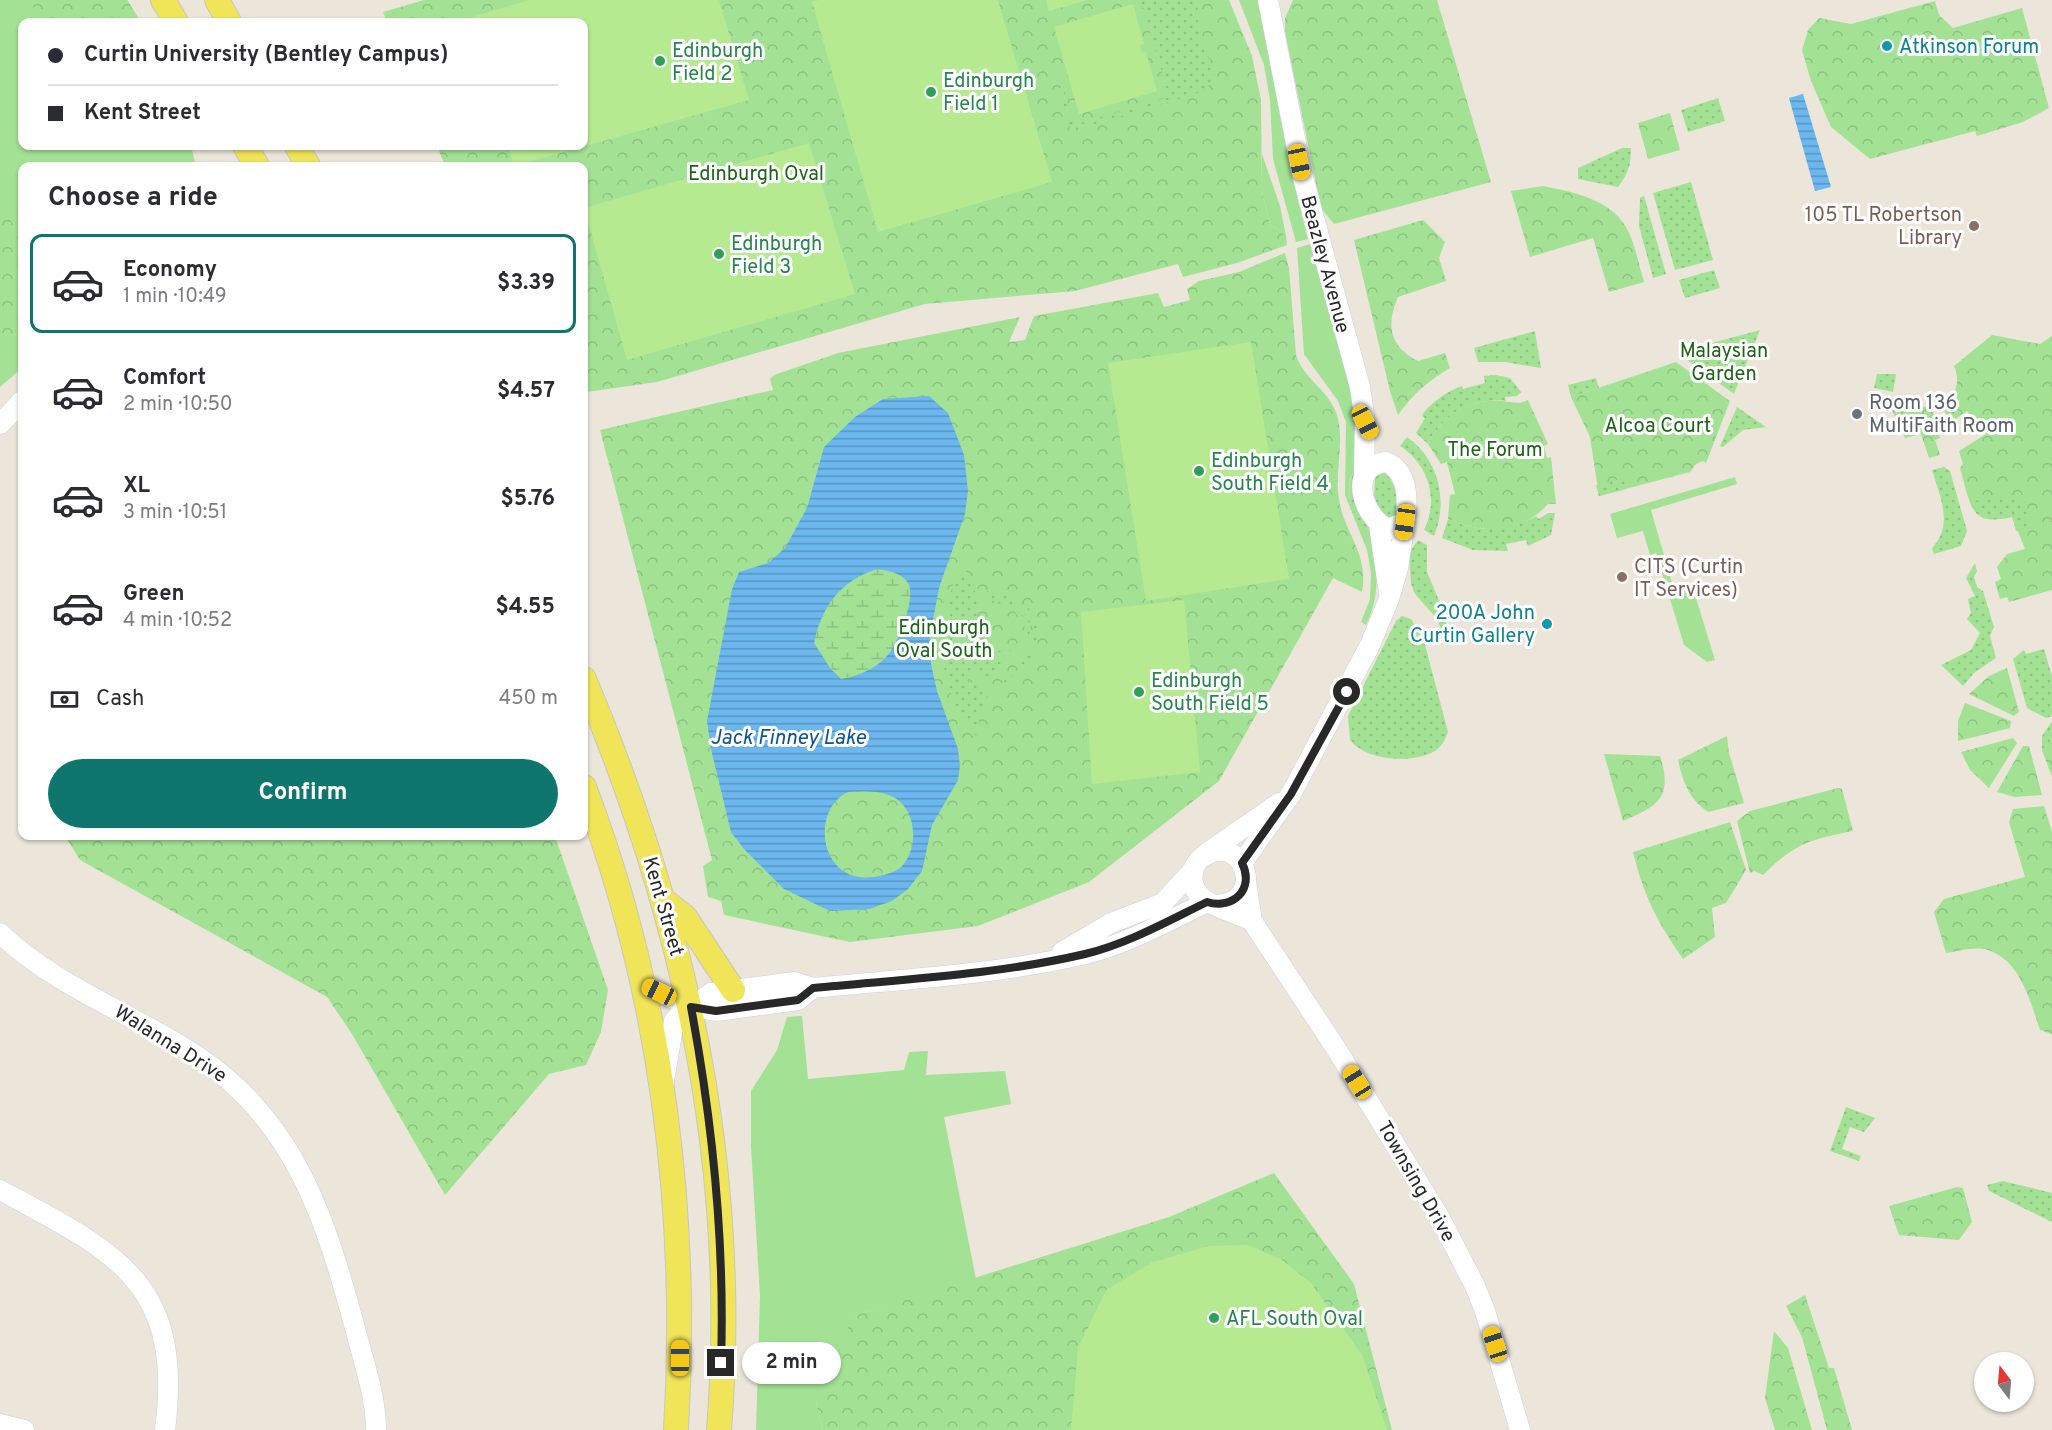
<!DOCTYPE html>
<meta charset="utf-8">
<style>
:root{--surface:#fff;--page:#f7f7f7;--text:#2b2b33;--muted:#7c7c81;--line:#e1e1e2;--accent:#0f766e}
body{margin:0;font-family:Overpass,sans-serif;background:var(--page);color:var(--text);height:100vh;display:flex;flex-direction:column;font-size:22px;white-space:nowrap}
*{box-sizing:border-box;margin:0}
p{font-size:20px;color:var(--muted)}
.icon{flex:none;width:33px;height:33px;fill:none;stroke:currentColor;stroke-width:2;stroke-linecap:round;stroke-linejoin:round}
.map{position:relative;flex:1;overflow:hidden}
.details{position:absolute;left:18px;top:162px;width:570px;height:678px;display:flex;flex-direction:column;background:var(--surface);border-radius:12px;box-shadow:0 2px 4px #0004}
.details>*{flex:none}
.top-card{position:absolute;left:18px;top:18px;width:570px;height:132px;border-radius:12px;box-shadow:0 2px 4px #0004;display:grid;align-content:center;height:132px;padding:0 30px;background:var(--surface)}
.needle{width:39px;rotate:344deg}
.fabs{position:absolute;left:1974px;top:1352px;display:grid;gap:12px}
.fabs a{display:grid;place-items:center;width:60px;height:60px;border-radius:50%;background:var(--surface);box-shadow:0 2px 4px #0004;font-size:30px}
.end{position:absolute;width:27px;height:27px;margin:-14px;border:8px solid #282828;background:#fff;box-shadow:0 0 0 3px #fff}
.from{border-radius:50%}
.bubble{position:absolute;height:42px;border-radius:21px;background:var(--surface);box-shadow:0 2px 4px #0004;font-size:20px;font-weight:700;line-height:42px;text-align:center}
.car{position:absolute;width:18px;height:36px;margin:-18px -9px;border-radius:8px;box-shadow:0 0 4px 2px #0007;background:linear-gradient(#f5c518 24%,#345 0 40%,#f5c518 0 76%,#345 0 86%,#f5c518 0)}
.top-card b{display:flex;align-items:center;gap:21px;height:57px;font-size:22px}
.top-card b+b{border-top:2px solid var(--line)}
.top-card i{width:15px;height:15px;background:var(--text)}
ul{padding:0;list-style:none}
li{display:flex;align-items:center;gap:18px;height:99px;margin:0 12px 9px;padding:0 18px;border:3px solid transparent;border-radius:12px}
li div{flex:1}
li b{display:block;font-size:22px}
li em{font-style:normal;font-weight:700}
li.current{border-color:var(--accent)}
li>.icon{width:54px;height:54px;stroke-width:1.5}
h2{padding:0 30px;font-size:27px;line-height:72px}
.pay{display:flex;align-items:center;gap:15px;height:66px;padding:0 30px;font-size:22px}
.pay p{margin-inline-start:auto}
.primary-button{display:flex;gap:12px;margin-top:auto;padding:12px 30px}
.primary-button a{flex:1;height:69px;border-radius:36px;background:var(--accent);color:#fff;font-size:24px;font-weight:700;line-height:69px;text-align:center}
.map>svg:first-child{display:block}
.grass{fill:#a3e295}
.forest{fill:url(#forest-crowns)}
.wetland{fill:url(#wetland-marsh)}
.garden{fill:url(#garden-dots)}
.pitch{fill:#b6ea90}
.water{fill:url(#water-rules);fill-rule:evenodd}
.lines{fill:none;stroke-linecap:round;stroke-linejoin:round}
.minor-casing{stroke:#cfcfe1;stroke-width:21}
.major-casing{stroke:#c7c7c7;stroke-width:26}
.minor{stroke:#fff;stroke-width:20}
.major{stroke:#f0e459;stroke-width:24}
.route{stroke:#282828;stroke-width:8}
.culture-dot{fill:#0f9aa8;stroke:#fff;stroke-width:2}
.leisure-dot{fill:#2e9e5b;stroke:#fff;stroke-width:2}
.education-dot{fill:#8d6e63;stroke:#fff;stroke-width:2}
.worship-dot{fill:#6b7280;stroke:#fff;stroke-width:2}
.labels{text-anchor:middle;stroke-width:6;stroke-linejoin:round;paint-order:stroke}
.culture-label{font-size:20px;fill:#0d838f;stroke:#fff;text-anchor:start}
.leisure-label{font-size:20px;fill:#27864d;stroke:#fff;text-anchor:start}
.park-label{font-size:20px;fill:#1d6419;stroke:#fff}
.education-label{font-size:20px;fill:#785e54;stroke:#fff;text-anchor:end}
.street-label{font-size:20px;fill:#282828;stroke:#fff}
.worship-label{font-size:20px;fill:#5b616d;stroke:#fff;text-anchor:start}
.water-label{font-size:21px;font-style:italic;fill:#0d5297;stroke:#fff}
</style>
<div class="map">
<svg width="2052" height="1430" viewBox="0 0 2052 1430">
<defs>
<pattern id="forest-crowns" width="20" height="18" patternUnits="userSpaceOnUse" patternTransform="scale(1.5)"><rect width="20" height="18" fill="#a3e295"/><path d="M2 6a3 3 0 1 1 6 0M12 15a3 3 0 1 1 6 0" fill="none" stroke="#8cc280"/></pattern>
<pattern id="wetland-marsh" width="20" height="14" patternUnits="userSpaceOnUse" patternTransform="scale(1.5)"><rect width="20" height="14" fill="#a3e295"/><path d="M1 5h8M5 5V1M11 12h8M15 12V8" fill="none" stroke="#8cc280"/></pattern>
<pattern id="garden-dots" width="8" height="8" patternUnits="userSpaceOnUse" patternTransform="scale(1.5)"><rect width="8" height="8" fill="#a3e295"/><path d="M2 2h.1M6 6h.1" fill="none" stroke="#8cc280" stroke-width="1.8" stroke-linecap="round"/></pattern>
<pattern id="water-rules" width="6" height="5" patternUnits="userSpaceOnUse" patternTransform="scale(1.5)"><rect width="6" height="5" fill="#6bb7ee"/><path d="M0 2.5h6" fill="none" stroke="#5895c1"/></pattern>
</defs>
<rect width="100%" height="100%" fill="#ebe6d9"/>
<path class="grass" d="M0,0H127L141,22H22V146H191L196,166H22V368L0,387Z
M1239,0H1259L1291,172L1308,239L1296,242L1273,159L1270,100L1264,65Z
M1262,154L1280,206L1286,236L1270,224L1262,192Z
M1310,244C1330,315 1359,389 1357,463C1357,470 1351,474 1350,480C1345,503 1357,522 1374,534C1377,567 1381,595 1366,625L1361,622L1370,599L1371,573L1367,550L1345,495L1346,422L1338,401L1304,354L1297,248Z
M1735,477L1737,484L1651,510L1674,590L1692,585L1715,660L1707,662L1684,645L1656,553L1650,555L1643,531L1617,538L1610,514Z
M802,1016L808,1079L904,1070L909,1052L928,1051L926,1075L1005,1071L1011,1104L944,1117L976,1279L856,1315L816,1403L823,1430H756L760,1296L751,1147V1091L777,1050L787,1017Z"/>
<path class="forest" d="M27,0H127L141,22H46Z
M424,0H1229L1252,56L1261,100L1262,192L1270,224L1286,236L1287,245L1237,263L1183,277L1178,264L1075,291L925,304L657,382L587,392L584,381V166H445L437,146H584V22H387L383,12Z
M1293,0H1437L1491,182L1334,224L1321,208L1285,32V18Z
M1935,1L1939,15L1953,28L2022,8L2049,108L2023,122L1977,136L1975,131L1870,159L1831,127L1811,81L1802,50L1808,30L1819,18L1851,24Z
M1670,113L1680,150L1648,159L1638,123Z
M1543,186C1574,192 1615,200 1629,233C1636,248 1639,266 1644,282L1609,292L1593,238L1530,257L1511,191Z
M22,209V327L0,344V219Z
M1423,220L1445,242L1439,258L1446,281L1398,297C1386,325 1389,346 1418,361L1445,353L1450,368C1428,381 1413,394 1398,415L1390,391L1354,240Z
M1285,253L1289,268L1296,355C1304,379 1327,389 1336,412C1346,440 1334,471 1339,499C1344,534 1369,552 1362,592L1333,578L1219,781L1089,882L978,926L850,942L724,915L721,901L708,897L703,866L712,860L600,430L773,390L770,379L774,375L838,353L1020,317L1009,342L1025,340L1034,316L1158,293L1164,307L1190,300L1187,289L1199,281L1239,272Z
M1992,335L2040,344L2052,336V590L2009,602L2007,597L2000,599L1995,582L2001,579L1997,567L2007,554L2025,549L2012,517C1969,527 1970,502 1960,468L1963,464L1959,451L1986,434L1967,411L1950,423L1942,405C1956,396 1961,382 1954,366Z
M1676,362L1730,401L1706,463L1703,461L1696,464L1690,472L1599,496L1590,437L1571,397Z
M1907,397L1918,406L1932,408L1940,438L1935,440L1940,455L1929,458L1921,434L1905,438L1892,410Z
M1528,400L1548,444L1544,446L1547,458L1551,457L1556,504H1548C1523,533 1482,535 1448,519L1450,495L1455,494L1447,462L1441,464L1428,444C1444,414 1466,398 1501,401C1512,402 1519,405 1528,400Z
M2007,668L2019,712L2014,716L1969,694L1989,676Z
M1965,703L2011,721L2010,728L1958,741V721Z
M1727,736L1729,753L1744,803L1708,812C1689,799 1683,782 1678,760Z
M2013,738L2017,743L1989,788L1970,770L1961,752Z
M2052,740V777L2042,750Z
M2023,746H2029L2042,795L2015,797L1997,792Z
M1604,754L1660,756C1673,797 1659,806 1623,821Z
M1838,788L1842,789L1853,831C1808,840 1796,843 1763,875L1754,871L1750,873L1737,821L1750,811Z
M2044,806L2052,832V1034L2040,1030C2030,1001 2021,961 1988,950C1975,946 1959,951 1946,953L1934,912L1944,899L2025,877L2009,822L2013,809Z
M1730,822L1746,870L1726,903L1712,908L1715,937L1683,959C1657,921 1644,897 1633,852Z
M65,836H555L608,990L601,1032L586,1065L549,1074L445,1195L352,1034L327,997L80,860Z
M1274,1173L1354,1284L1392,1430H823L816,1403L835,1349L856,1315L1169,1217Z
M1957,1187L1963,1188L1972,1222L1959,1240L1899,1235L1889,1206Z
M1805,1295L1829,1368H1834L1852,1430H1827L1802,1337L1786,1306Z
M1774,1331L1788,1348L1812,1430H1775L1765,1398Z"/>
<path class="wetland" d="M877,569C887,570 905,573 909,585C915,602 898,643 887,656C874,669 859,675 841,679L830,668L814,642C816,632 818,619 823,609C834,591 857,575 877,569Z"/>
<path class="garden" d="M1141,0H1198C1198,11 1196,22 1199,34C1205,61 1234,79 1192,95L1071,131L1057,81L1061,80L1074,125L1169,97Z
M1718,98L1725,121L1688,132L1681,110Z
M1622,148H1631C1631,165 1628,174 1618,187L1578,179V168Z
M1691,182L1713,260L1675,270L1653,193Z
M1644,196L1666,274L1653,278L1639,226L1640,198Z
M1714,270L1720,288L1685,298L1679,280Z
M1760,330L1734,394L1680,355L1682,351Z
M1535,331L1541,368L1505,362H1478L1474,348Z
M1877,374H1896L1893,392L1874,388Z
M1496,375L1510,378L1521,392L1517,396L1505,397L1506,401C1469,398 1445,412 1428,444L1416,433L1425,418L1422,416L1424,412C1434,401 1447,391 1462,386L1463,389L1485,383L1484,376Z
M1596,378L1599,388L1571,397L1568,385Z
M1737,407L1766,427L1743,430L1723,447L1720,446Z
M1407,437C1438,459 1449,500 1434,536L1424,530C1439,499 1429,465 1400,446Z
M1357,466L1374,534C1351,525 1341,487 1357,466Z
M1944,467L1950,471L1967,531L1961,546L1934,554L1932,548C1954,525 1940,497 1932,470Z
M1383,471C1397,482 1397,498 1398,515L1395,519L1386,518L1374,500L1375,474Z
M1624,478L1627,489L1599,496L1596,485Z
M2023,497L2031,526L2016,531L2012,517C1993,521 1976,523 1970,501Z
M1548,513H1555L1551,535L1528,546L1526,540L1506,544L1508,551L1473,550L1442,538L1448,519C1478,533 1508,532 1536,516L1539,519Z
M1418,540L1427,545V572L1442,608L1453,644L1447,645L1437,619L1415,594L1411,584L1409,553Z
M1975,563L1977,571L1974,577L1977,587L1983,591L1994,627L1990,636L1996,658L1974,673L1963,686L1941,665L1971,650L1980,633L1967,619L1971,613L1968,599L1975,596L1966,578Z
M963,570H966L967,578L982,603L975,610L978,617L966,624L962,639L972,671L968,677L969,682L985,686L989,692L980,711L977,737C943,698 936,651 948,603C951,591 953,578 963,570Z
M987,591L1014,597L1015,606L996,603L988,596Z
M1022,602C1035,612 1040,630 1037,646L1032,641L1034,624L1021,611L1018,603Z
M1013,610H1017L1031,623L1028,640L1025,638L1024,624Z
M1402,616L1411,619L1424,641L1448,732C1445,739 1442,747 1435,751C1413,764 1366,761 1350,740L1348,716L1396,621Z
M1007,647L1012,648C1006,661 988,661 977,656L980,653C992,656 997,652 1007,647Z
M1027,649L1034,653L1027,669L1000,693L1002,682L1019,671V657Z
M2044,649L2052,676V716L2046,718L2027,708L2013,659L2024,650L2026,654Z
M1007,658L1008,663L999,664L996,675L989,677L975,670L972,662L974,659L998,661Z
M2052,721V740L2042,750V736Z
M1846,1107L1875,1118L1864,1132L1850,1127L1842,1149L1861,1156L1859,1161L1830,1151Z
M2003,1181L2052,1193V1222L1989,1191L1987,1185Z"/>
<path class="pitch" d="M529,0H719L749,100L514,166L508,146H584V22H471L469,18Z
M819,0H998L1052,182L878,232L812,2Z
M1046,0H1088L1049,11Z
M1133,4L1144,44L1140,45L1142,53L1146,52L1157,91L1079,114L1054,27Z
M809,143L855,294L627,360L584,208Z
M1251,342L1289,579L1146,601L1108,363Z
M1184,600L1200,772L1092,784L1081,612Z
M1247,1245L1281,1259L1311,1283L1362,1355L1387,1430H1071L1078,1348L1107,1289L1153,1262L1208,1246Z"/>
<path class="water" d="M1803,94L1831,187L1815,191L1789,98Z
M929,396L948,413L964,455L968,491L965,514L939,588L930,637L931,664L937,691L958,749L960,766L958,780L932,825L922,871L908,889L892,901L869,909L830,911L784,889L744,849L731,832L711,749L707,721L732,589L739,572L768,563L785,548L807,508L824,447L855,417L883,399ZM877,569C887,570 905,574 909,585C915,602 898,643 887,656C875,669 859,676 841,679L830,668L814,643C822,606 840,581 877,569ZM848,792C861,792 877,790 889,795C916,805 920,845 903,865C897,872 887,874 879,876C819,889 809,810 848,792Z"/>
<g class="lines">
<defs>
<path id="minor" d="M1268,0L1302,174L1360,387L1365,422L1364,472
M0,424L22,401
M1386,462C1409,471 1408,502 1405,522L1389,529C1362,518 1347,466 1386,462Z
M1379,525L1389,593
M1207,853L1279,803
M1242,863L1291,794L1370,645L1389,599L1398,568L1405,522
M1246,882L1252,921L1337,1050L1440,1218L1475,1286L1485,1311L1520,1430
M1216,905C1268,903 1244,833 1206,855C1199,858 1194,865 1193,873C1187,904 1232,910 1252,921
M0,933C57,988 135,1014 200,1058C296,1123 326,1221 355,1328C363,1360 376,1396 376,1430
M1062,952L1111,923L1163,903L1193,870
M643,985L691,1007L716,1011L798,1000L813,988
M664,1081L674,1021L682,1012L711,993L794,982L813,988C904,979 995,975 1085,954C1127,944 1168,921 1207,902
M0,1190C115,1252 184,1281 165,1430
M0,1424L24,1430"/>
<path id="major" d="M163,0L176,22
M217,0L229,22
M245,146L257,166
M297,146L308,166
M584,679C685,918 740,1170 719,1430
M584,787C662,992 689,1212 676,1430
M663,900L685,917L733,990"/>
</defs>
<use href="#minor" class="minor-casing"/>
<use href="#major" class="major-casing"/>
<use href="#minor" class="minor"/>
<use href="#major" class="major"/>
</g>
<g class="lines">
<path class="route" d="M721,1363C725,1243 713,1125 691,1007L716,1011L798,1000L813,988C904,979 995,975 1085,954C1127,944 1168,921 1207,902C1233,910 1255,889 1242,863L1291,794L1347,692"/>
</g>
<g class="culture-dot">
<circle cx="1887" cy="46" r="6"/>
<circle cx="1547" cy="624" r="6"/>
</g>
<g class="leisure-dot">
<circle cx="660" cy="61" r="6"/>
<circle cx="931" cy="92" r="6"/>
<circle cx="719" cy="254" r="6"/>
<circle cx="1199" cy="471" r="6"/>
<circle cx="1139" cy="692" r="6"/>
<circle cx="1214" cy="1318" r="6"/>
</g>
<g class="education-dot">
<circle cx="1974" cy="226" r="6"/>
<circle cx="1622" cy="577" r="6"/>
</g>
<circle class="worship-dot" cx="1857" cy="414" r="6"/>
<g class="labels">
<g class="culture-label">
<text x="1899" y="53">Atkinson Forum</text>
<text x="1535" y="619" text-anchor="end">200A John<tspan x="1535" dy="23">Curtin Gallery</tspan></text>
</g>
<g class="leisure-label">
<text x="672" y="57">Edinburgh<tspan x="672" dy="23">Field 2</tspan></text>
<text x="943" y="87">Edinburgh<tspan x="943" dy="23">Field 1</tspan></text>
<text x="731" y="250">Edinburgh<tspan x="731" dy="23">Field 3</tspan></text>
<text x="1211" y="467">Edinburgh<tspan x="1211" dy="23">South Field 4</tspan></text>
<text x="1151" y="687">Edinburgh<tspan x="1151" dy="23">South Field 5</tspan></text>
<text x="1226" y="1325">AFL South Oval</text>
</g>
<g class="park-label">
<text x="756" y="180">Edinburgh Oval</text>
<text x="1724" y="357">Malaysian<tspan x="1724" dy="23">Garden</tspan></text>
<text x="1658" y="432">Alcoa Court</text>
<text x="1495" y="456">The Forum</text>
<text x="944" y="634">Edinburgh<tspan x="944" dy="23">Oval South</tspan></text>
</g>
<g class="education-label">
<text x="1962" y="221">105 TL Robertson<tspan x="1962" dy="23">Library</tspan></text>
<text x="1634" y="573" text-anchor="start">CITS (Curtin<tspan x="1634" dy="23">IT Services)</tspan></text>
</g>
<g class="street-label">
<text transform="translate(1326 264) rotate(75)" y="7">Beazley Avenue</text>
<text transform="translate(664 906) rotate(74)" y="7">Kent Street</text>
<text transform="translate(171 1043) rotate(32)" y="7">Walanna Drive</text>
<text transform="translate(1417 1181) rotate(60)" y="7">Townsing Drive</text>
</g>
<g class="worship-label">
<text x="1869" y="409">Room 136<tspan x="1869" dy="23">MultiFaith Room</tspan></text>
</g>
<g class="water-label">
<text x="788" y="744">Jack Finney Lake</text>
</g>
</g>
</svg>
<div class="fabs">
<a><svg class="needle" viewBox="-14 -14 28 28"><path d="M0-13l5 13h-10z" fill="#e53935"/><path d="M0 13l5-13h-10z" fill="#7c7c81"/></svg></a>
</div>
<i class="end from" style="left:1347px;top:692px"></i>
<i class="end" style="left:721px;top:1363px"></i>
<div class="bubble" style="left:742px;top:1342px;width:99px">2 min</div>
<i class="car" style="left:1299px;top:162px;rotate:168deg"></i>
<i class="car" style="left:1365px;top:422px;rotate:153deg"></i>
<i class="car" style="left:1405px;top:522px;rotate:188deg"></i>
<i class="car" style="left:659px;top:992px;rotate:295deg"></i>
<i class="car" style="left:1357px;top:1082px;rotate:328deg"></i>
<i class="car" style="left:1495px;top:1344px;rotate:342deg"></i>
<i class="car" style="left:680px;top:1358px;rotate:0deg"></i>
<div class="top-card">
<b><i class="from"></i>Curtin University (Bentley Campus)</b>
<b><i></i>Kent Street</b>
</div>
<section class="details">
<h2>Choose a ride</h2>
<ul>
<li class="current"><svg class="icon" aria-label="car" viewBox="0 0 24 24"><path d="M5 17H2v-5l4-1 3-4h7l3 4 3 1v5h-3M9 17h6M6 11h13"/><circle cx="7" cy="17" r="2"/><circle cx="17" cy="17" r="2"/></svg><div><b>Economy</b><p>1 min · 10:49</p></div><em>$3.39</em></li>
<li><svg class="icon" aria-label="car" viewBox="0 0 24 24"><path d="M5 17H2v-5l4-1 3-4h7l3 4 3 1v5h-3M9 17h6M6 11h13"/><circle cx="7" cy="17" r="2"/><circle cx="17" cy="17" r="2"/></svg><div><b>Comfort</b><p>2 min · 10:50</p></div><em>$4.57</em></li>
<li><svg class="icon" aria-label="car" viewBox="0 0 24 24"><path d="M5 17H2v-5l4-1 3-4h7l3 4 3 1v5h-3M9 17h6M6 11h13"/><circle cx="7" cy="17" r="2"/><circle cx="17" cy="17" r="2"/></svg><div><b>XL</b><p>3 min · 10:51</p></div><em>$5.76</em></li>
<li><svg class="icon" aria-label="car" viewBox="0 0 24 24"><path d="M5 17H2v-5l4-1 3-4h7l3 4 3 1v5h-3M9 17h6M6 11h13"/><circle cx="7" cy="17" r="2"/><circle cx="17" cy="17" r="2"/></svg><div><b>Green</b><p>4 min · 10:52</p></div><em>$4.55</em></li>
</ul>
<div class="pay"><svg class="icon" aria-label="cash" viewBox="0 0 24 24"><path d="M3 7h18v10H3z"/><circle cx="12" cy="12" r="2"/></svg>Cash<p>450 m</p></div>
<div class="primary-button"><a>Confirm</a></div>
</section>
</div>
